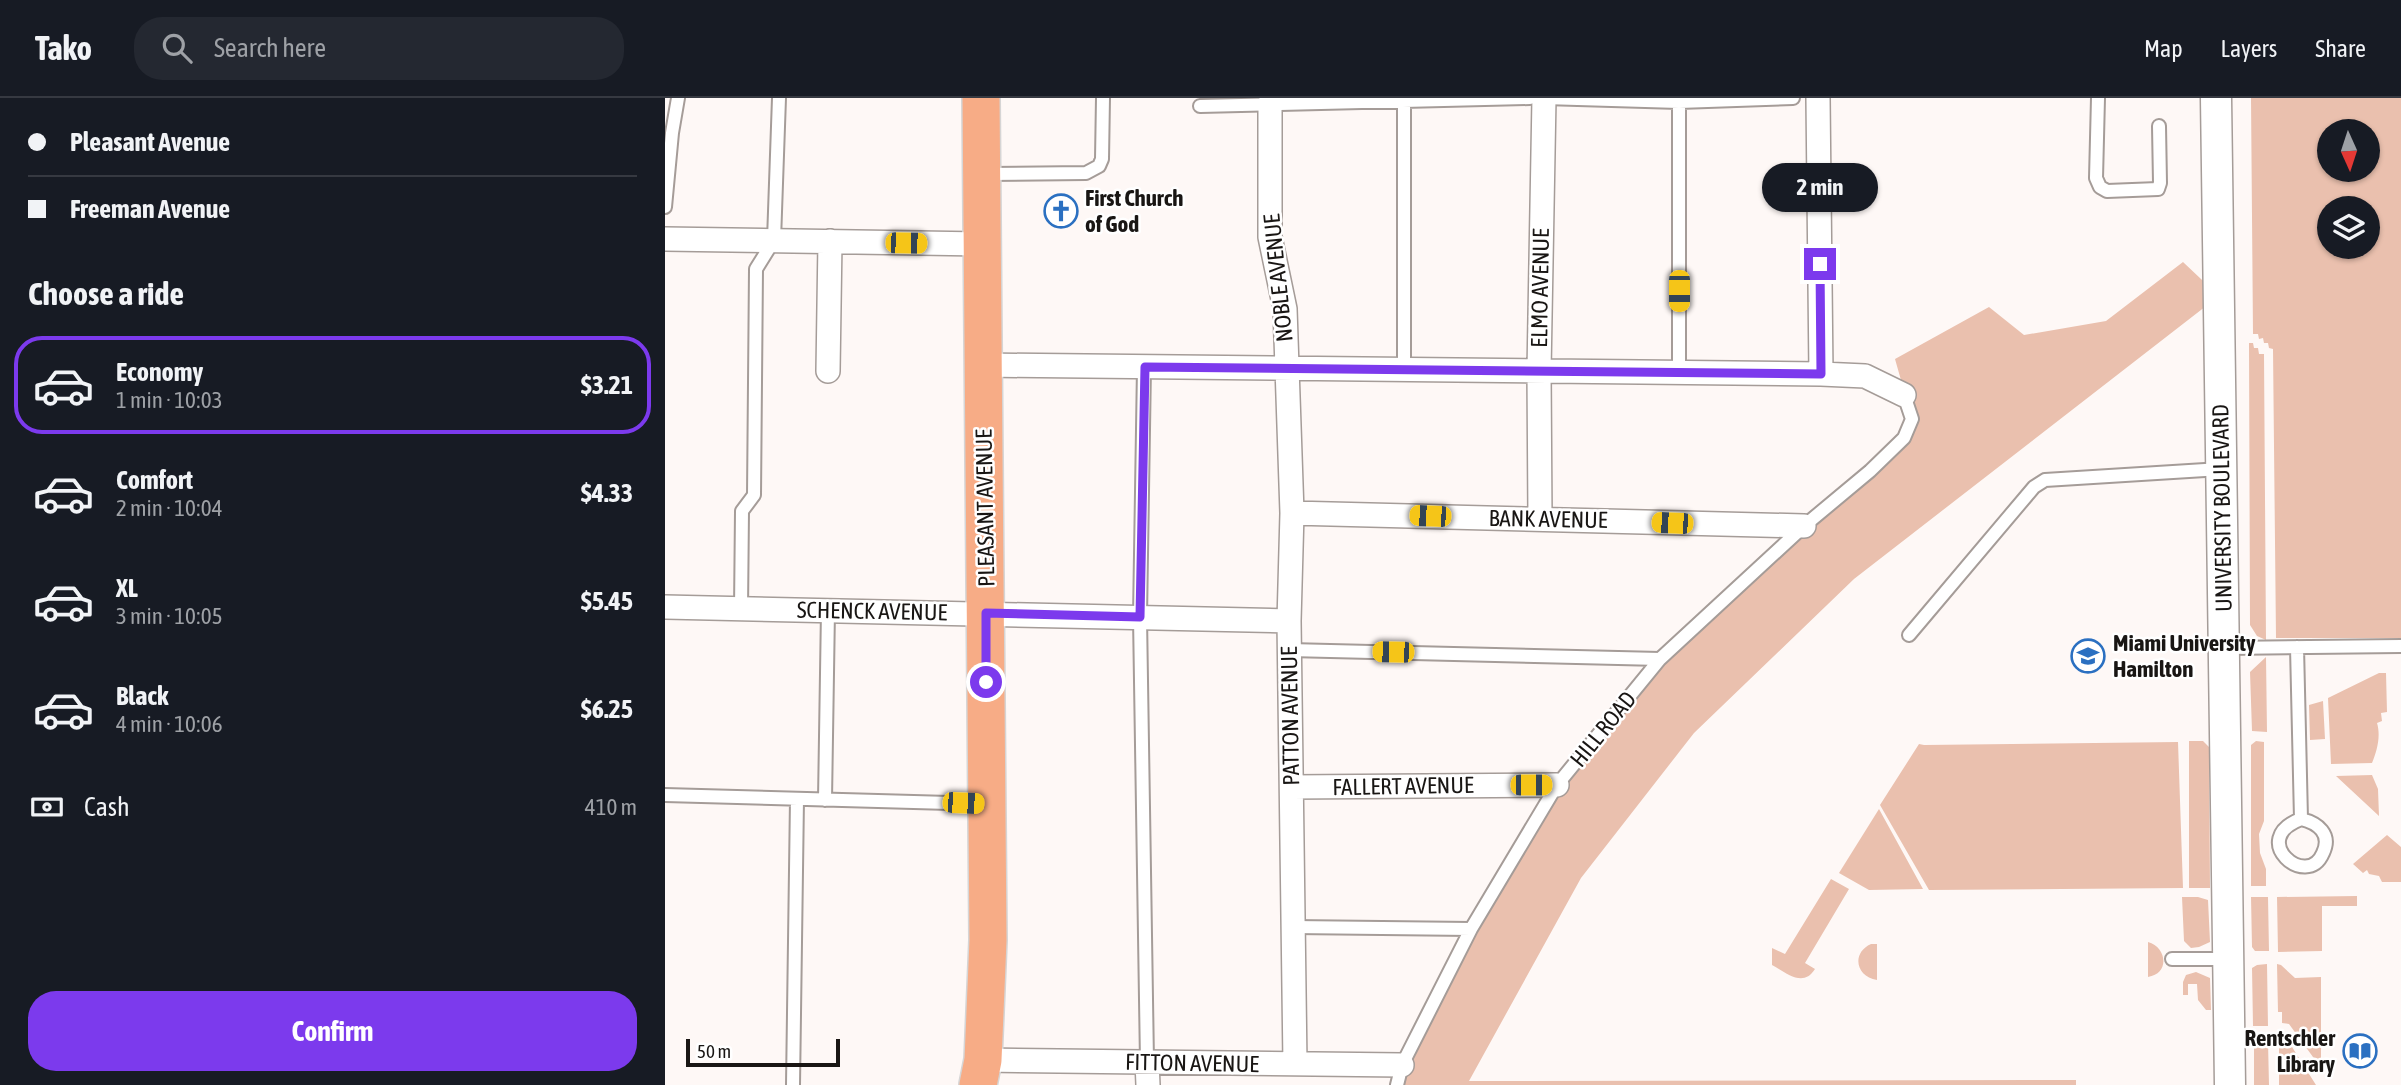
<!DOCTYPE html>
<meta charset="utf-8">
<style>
:root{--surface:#171b24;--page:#242831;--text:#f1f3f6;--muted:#9ea1a6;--line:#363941;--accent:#7c3aed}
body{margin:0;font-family:"Asap Condensed",sans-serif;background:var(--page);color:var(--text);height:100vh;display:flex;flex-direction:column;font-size:26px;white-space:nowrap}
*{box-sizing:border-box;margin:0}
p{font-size:23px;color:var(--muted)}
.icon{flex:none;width:38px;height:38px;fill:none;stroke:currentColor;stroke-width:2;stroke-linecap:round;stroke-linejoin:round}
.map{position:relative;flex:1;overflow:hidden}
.details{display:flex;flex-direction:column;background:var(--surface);width:665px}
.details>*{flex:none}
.banner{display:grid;align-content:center;height:154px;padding:0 28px;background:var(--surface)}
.needle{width:46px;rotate:177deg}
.buttons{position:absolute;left:1652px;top:21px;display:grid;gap:14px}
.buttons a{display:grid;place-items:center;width:63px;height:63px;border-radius:50%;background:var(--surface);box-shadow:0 2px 5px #0004;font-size:35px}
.scale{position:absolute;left:21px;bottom:18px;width:154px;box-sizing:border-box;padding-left:7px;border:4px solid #191614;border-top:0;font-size:19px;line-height:24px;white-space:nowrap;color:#191614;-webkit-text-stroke:5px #fff;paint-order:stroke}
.end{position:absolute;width:32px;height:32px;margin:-16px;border:9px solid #7c3aed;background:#fff;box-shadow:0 0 0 4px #fff}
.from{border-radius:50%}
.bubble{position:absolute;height:49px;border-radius:24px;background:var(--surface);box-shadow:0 2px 5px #0004;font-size:23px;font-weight:700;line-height:49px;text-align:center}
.car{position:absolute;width:21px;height:42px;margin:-21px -10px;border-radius:9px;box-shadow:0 0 5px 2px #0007;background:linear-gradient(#f5c518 24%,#345 0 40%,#f5c518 0 76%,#345 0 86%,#f5c518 0)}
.banner b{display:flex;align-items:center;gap:24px;height:66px;font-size:26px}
.banner b+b{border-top:2px solid var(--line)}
.banner i{width:18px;height:18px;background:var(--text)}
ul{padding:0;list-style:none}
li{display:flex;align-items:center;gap:21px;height:98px;margin:0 14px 10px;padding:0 14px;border:4px solid transparent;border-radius:28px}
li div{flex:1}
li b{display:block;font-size:26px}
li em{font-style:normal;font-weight:700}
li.selected{border-color:var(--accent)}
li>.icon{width:63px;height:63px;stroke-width:1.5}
h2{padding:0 28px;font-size:32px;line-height:84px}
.pay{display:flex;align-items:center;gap:18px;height:77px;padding:0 28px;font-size:26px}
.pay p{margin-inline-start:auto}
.action{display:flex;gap:14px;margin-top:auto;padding:14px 28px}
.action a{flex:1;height:80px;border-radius:28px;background:var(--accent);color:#fff;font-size:28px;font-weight:700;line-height:80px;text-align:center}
header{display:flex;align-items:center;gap:42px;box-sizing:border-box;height:98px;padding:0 35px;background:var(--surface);border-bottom:2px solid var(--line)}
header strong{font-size:33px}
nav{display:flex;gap:38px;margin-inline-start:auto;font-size:24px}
.search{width:490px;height:63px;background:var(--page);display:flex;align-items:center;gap:18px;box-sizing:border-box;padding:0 24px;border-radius:28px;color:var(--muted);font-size:26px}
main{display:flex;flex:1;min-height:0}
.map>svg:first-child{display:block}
.green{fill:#eac0ae;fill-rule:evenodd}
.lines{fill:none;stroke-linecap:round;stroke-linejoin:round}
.service-casing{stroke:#a59c98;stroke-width:16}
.minor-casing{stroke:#a59c98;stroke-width:26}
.tertiary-casing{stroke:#a59c98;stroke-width:33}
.primary-casing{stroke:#d6d5d5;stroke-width:40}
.service{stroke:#fff;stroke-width:12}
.minor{stroke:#fff;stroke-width:23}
.tertiary{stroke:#fff;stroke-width:30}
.primary{stroke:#f7ac86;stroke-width:37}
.route{stroke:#7c3aed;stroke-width:9}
.labels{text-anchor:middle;stroke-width:5;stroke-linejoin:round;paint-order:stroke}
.poi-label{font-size:23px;font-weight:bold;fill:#191614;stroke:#fff;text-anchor:start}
.street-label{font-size:23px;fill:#191614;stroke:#fff}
</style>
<header>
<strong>Tako</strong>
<div class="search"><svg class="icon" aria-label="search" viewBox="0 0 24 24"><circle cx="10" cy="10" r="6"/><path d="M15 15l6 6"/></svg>Search here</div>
<nav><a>Map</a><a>Layers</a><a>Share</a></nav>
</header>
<main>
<section class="details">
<div class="banner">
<b><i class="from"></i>Pleasant Avenue</b>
<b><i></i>Freeman Avenue</b>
</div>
<h2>Choose a ride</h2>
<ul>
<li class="selected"><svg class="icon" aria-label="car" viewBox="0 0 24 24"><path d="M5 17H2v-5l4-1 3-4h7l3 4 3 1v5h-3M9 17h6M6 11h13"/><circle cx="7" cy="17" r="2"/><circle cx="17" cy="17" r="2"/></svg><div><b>Economy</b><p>1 min · 10:03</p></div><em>$3.21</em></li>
<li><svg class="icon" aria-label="car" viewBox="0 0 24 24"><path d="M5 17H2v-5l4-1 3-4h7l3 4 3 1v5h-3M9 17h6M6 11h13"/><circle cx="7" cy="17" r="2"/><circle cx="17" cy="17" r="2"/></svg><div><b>Comfort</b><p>2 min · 10:04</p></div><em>$4.33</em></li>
<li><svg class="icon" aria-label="car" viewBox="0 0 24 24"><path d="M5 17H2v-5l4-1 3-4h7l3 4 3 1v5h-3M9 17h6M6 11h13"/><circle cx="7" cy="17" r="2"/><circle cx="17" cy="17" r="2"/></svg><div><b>XL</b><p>3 min · 10:05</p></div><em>$5.45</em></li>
<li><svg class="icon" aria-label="car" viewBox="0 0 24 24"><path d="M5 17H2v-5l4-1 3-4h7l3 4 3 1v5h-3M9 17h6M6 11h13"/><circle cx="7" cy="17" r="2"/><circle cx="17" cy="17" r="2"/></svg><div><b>Black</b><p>4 min · 10:06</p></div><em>$6.25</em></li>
</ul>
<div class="pay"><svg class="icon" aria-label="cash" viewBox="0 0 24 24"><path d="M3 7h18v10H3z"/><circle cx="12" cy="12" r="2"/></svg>Cash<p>410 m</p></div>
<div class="action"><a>Confirm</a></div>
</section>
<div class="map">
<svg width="1736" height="987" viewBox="0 0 1736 987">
<rect width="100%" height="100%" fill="#fef8f6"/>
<path class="green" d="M1586,0H1736V540H1611L1608,251L1604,250L1603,245H1599L1598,240L1594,241L1593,236H1588ZM1664,33H1703V72H1664ZM1664,110H1703V149H1664Z
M1518,164L1554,198L1189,481L1029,635L916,780L804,983L1411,982V987H732L737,967L892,687L995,561L1205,373L1247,321L1230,261L1324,209L1359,237L1441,223Z
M1584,245H1588L1589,250H1593L1594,256H1599L1601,542L1592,538L1585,527Z
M1601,559L1602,634L1587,633L1585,574Z
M1714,575H1721L1722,614L1716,615L1717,623L1712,625C1716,638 1712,653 1707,665L1666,666L1663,600Z
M1658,603L1660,641L1645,642L1644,607Z
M1524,643H1538L1544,649L1545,790H1524Z
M1591,643L1599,644V723L1594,736L1595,755L1601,771V788H1586V647Z
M1513,644L1518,790L1264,792L1215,707L1254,646L1259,647Z
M1707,677L1713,691L1714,718L1671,678Z
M1214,711L1258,791L1204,792L1174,775Z
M1722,737L1736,749V784H1717L1714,778L1704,776L1702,772L1698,775L1688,766Z
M1166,781L1184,791L1140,865L1150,871C1138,890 1122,875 1107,867V850L1120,856Z
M1692,798V808H1657V853L1613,854L1612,799Z
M1517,799H1533L1543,802L1545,844L1534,849L1526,850L1519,843Z
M1586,799H1603L1604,853H1590L1587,849Z
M1483,844C1502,849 1505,876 1483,879Z
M1206,846H1212V882C1191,879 1186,855 1206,846Z
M1602,866L1603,928H1588L1587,870L1592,867Z
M1612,866L1616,867L1630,880L1656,879V970L1624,926L1617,925V914H1613Z
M1531,874L1545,880L1546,912H1541L1533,902L1532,886H1523V897H1518V884L1521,877Z
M1614,941H1622L1651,987H1614Z
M1589,944H1603L1604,987H1589Z"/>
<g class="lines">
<defs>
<path id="service" d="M879,0L1014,4L1128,0
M1433,0L1431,80L1435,89L1442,93L1493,91L1495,85L1494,28
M739,3V271
M535,8L865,0
M321,76L421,75L434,68L437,61L438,0
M0,109L7,35L13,0
M479,269L475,519L482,964
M1014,274V4
M76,511L77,413L89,397L91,171L109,142L114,0
M1244,537L1369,389L1380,382L1556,371
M1632,549L1636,721C1582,741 1642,793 1658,755C1667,736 1653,725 1636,721
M1559,550L1736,548
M624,552L995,561
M0,697L320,706
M160,702L163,512
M628,829L806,831
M1507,861H1563
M128,987L132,701
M732,987L737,967L806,831L892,687L995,561L1139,428L1205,373L1239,340L1247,321L1239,297"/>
<path id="minor" d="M1153,0L1156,276
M605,5V139L620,211L627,415L624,523L630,966
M0,141L317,146
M318,267L1156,276L1200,278L1239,297
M163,273L165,143
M627,415L1139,428
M875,421L874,273L879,0
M0,509L624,523
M627,689L892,687
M318,962L737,967
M482,964L483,987"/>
<path id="tertiary" d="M1551,0L1565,987"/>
<path id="primary" d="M313,987L318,962L323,842L316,0"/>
</defs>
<use href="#service" class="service-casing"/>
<use href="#minor" class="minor-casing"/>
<use href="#tertiary" class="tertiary-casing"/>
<use href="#primary" class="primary-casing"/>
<use href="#service" class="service"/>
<use href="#minor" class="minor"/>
<use href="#tertiary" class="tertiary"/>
<use href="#primary" class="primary"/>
</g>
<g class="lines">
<path class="route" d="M321,584V515L475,519L480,269L1156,276L1155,166"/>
</g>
<defs>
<symbol id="church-ring" viewBox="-11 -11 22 22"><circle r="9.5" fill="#fff" stroke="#2b70c1" stroke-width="1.5"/><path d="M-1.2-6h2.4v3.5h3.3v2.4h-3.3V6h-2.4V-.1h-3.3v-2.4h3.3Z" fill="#2b70c1"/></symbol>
<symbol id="university-ring" viewBox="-11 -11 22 22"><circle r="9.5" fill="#fff" stroke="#2b70c1" stroke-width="1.5"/><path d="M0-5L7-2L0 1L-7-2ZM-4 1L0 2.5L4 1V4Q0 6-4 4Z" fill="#2b70c1"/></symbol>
<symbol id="library-ring" viewBox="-11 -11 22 22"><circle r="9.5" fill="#fff" stroke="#2b70c1" stroke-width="1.5"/><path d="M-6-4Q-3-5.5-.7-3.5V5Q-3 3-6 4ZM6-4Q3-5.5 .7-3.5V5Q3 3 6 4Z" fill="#2b70c1"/></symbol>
</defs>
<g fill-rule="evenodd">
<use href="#church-ring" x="377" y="94" width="38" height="38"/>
<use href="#university-ring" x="1404" y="539" width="38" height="38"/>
<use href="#library-ring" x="1676" y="934" width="38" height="38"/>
</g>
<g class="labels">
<g class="poi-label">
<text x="420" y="108">First Church<tspan x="420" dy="26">of God</tspan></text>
<text x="1448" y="553">Miami University<tspan x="1448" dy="26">Hamilton</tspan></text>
<text x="1670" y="948" text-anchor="end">Rentschler<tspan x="1670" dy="26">Library</tspan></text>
</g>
<g class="street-label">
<text transform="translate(613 180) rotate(-96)" y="8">NOBLE AVENUE</text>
<text transform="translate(875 190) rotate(-89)" y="8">ELMO AVENUE</text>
<text transform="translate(320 410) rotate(-91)" y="8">PLEASANT AVENUE</text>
<text transform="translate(1557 410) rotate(-91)" y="8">UNIVERSITY BOULEVARD</text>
<text transform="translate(883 421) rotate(1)" y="8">BANK AVENUE</text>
<text transform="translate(207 513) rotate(1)" y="8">SCHENCK AVENUE</text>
<text transform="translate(625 618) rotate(-91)" y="8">PATTON AVENUE</text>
<text transform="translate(938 631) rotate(-51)" y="8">HILL ROAD</text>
<text transform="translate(738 688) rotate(-1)" y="8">FALLERT AVENUE</text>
<text transform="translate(527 965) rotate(1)" y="8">FITTON AVENUE</text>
</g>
</g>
</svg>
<div class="buttons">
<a><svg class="needle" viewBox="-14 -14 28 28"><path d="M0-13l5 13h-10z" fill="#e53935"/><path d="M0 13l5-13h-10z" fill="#9ea1a6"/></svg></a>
<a><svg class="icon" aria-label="layers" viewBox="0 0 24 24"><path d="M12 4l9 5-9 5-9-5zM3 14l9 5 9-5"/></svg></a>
</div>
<div class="scale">50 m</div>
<i class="end from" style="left:321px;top:584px"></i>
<i class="end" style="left:1155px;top:166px"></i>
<div class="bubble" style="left:1097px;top:65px;width:116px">2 min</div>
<i class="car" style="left:241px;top:145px;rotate:91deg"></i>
<i class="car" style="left:1014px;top:193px;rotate:180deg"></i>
<i class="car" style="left:765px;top:418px;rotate:272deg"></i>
<i class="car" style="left:1007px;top:425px;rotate:272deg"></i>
<i class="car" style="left:728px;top:554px;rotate:271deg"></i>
<i class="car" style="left:866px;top:687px;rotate:90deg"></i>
<i class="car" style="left:298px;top:705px;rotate:92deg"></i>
</div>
</main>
